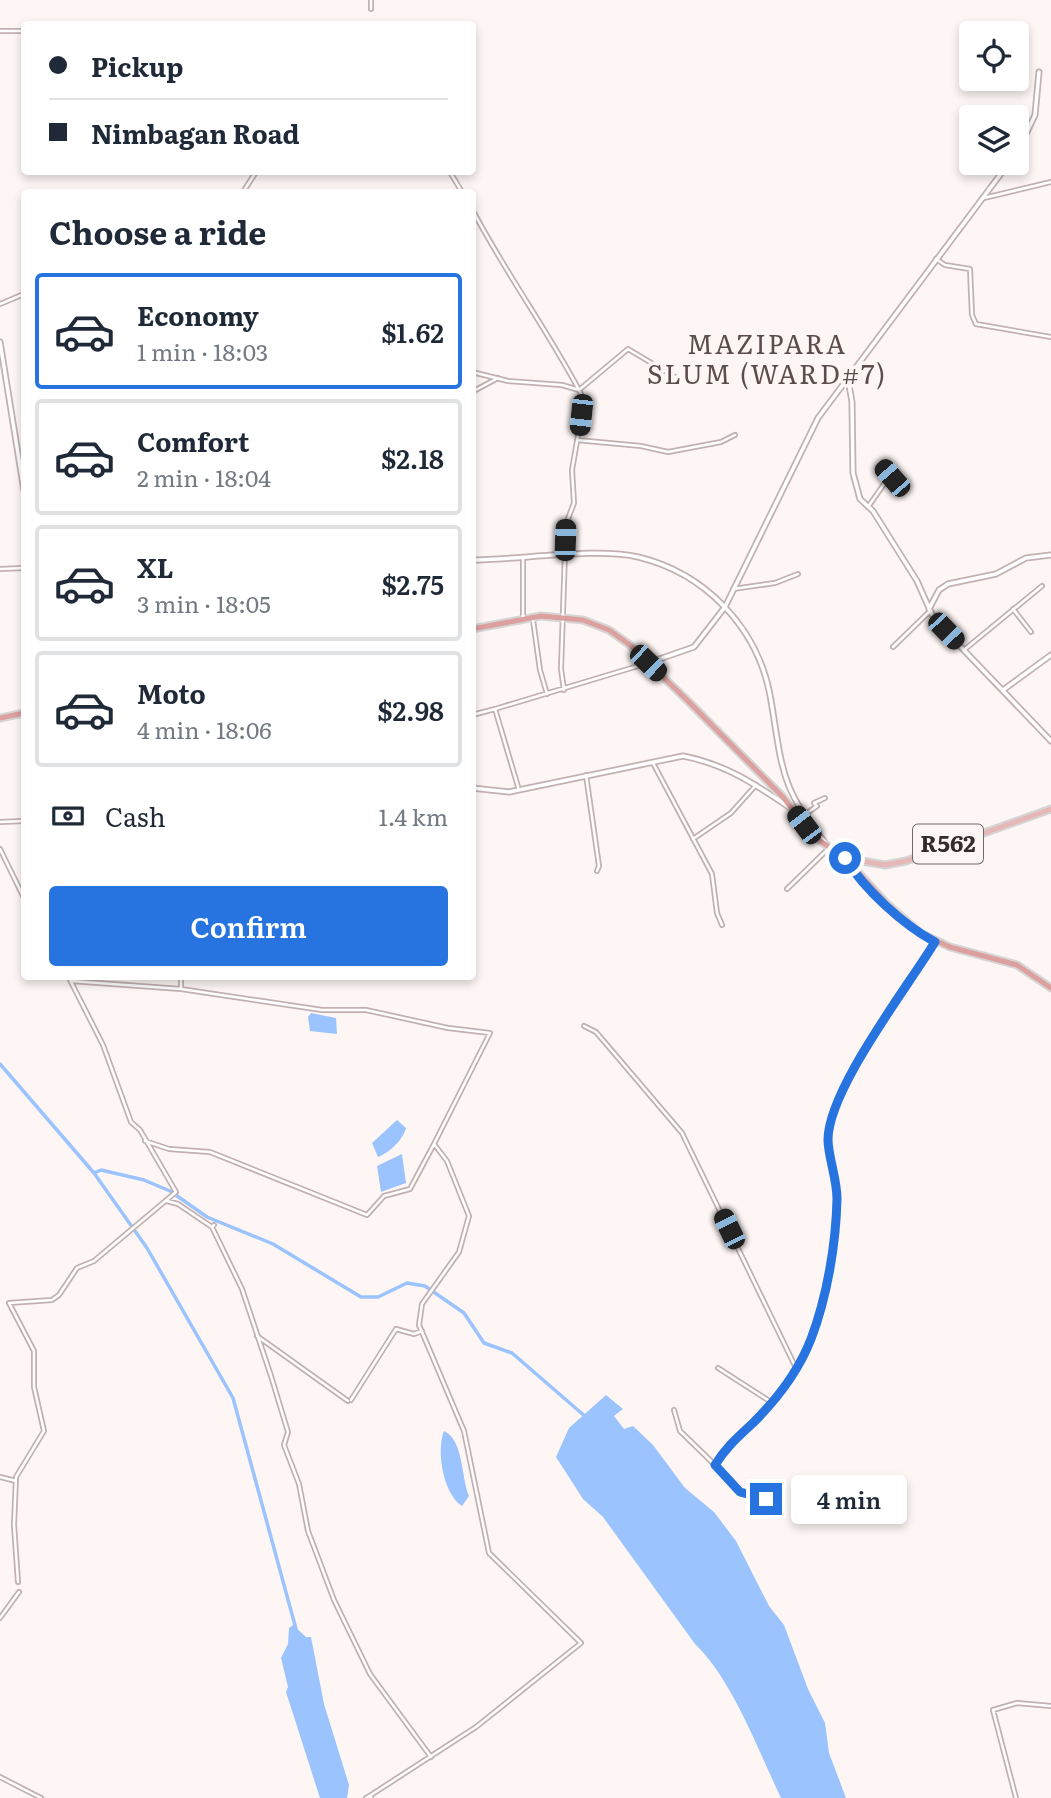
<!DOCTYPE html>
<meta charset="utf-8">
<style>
:root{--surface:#fff;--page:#f2f2f3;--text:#1f2937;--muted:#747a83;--line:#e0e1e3;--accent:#2773df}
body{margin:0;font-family:Literata,serif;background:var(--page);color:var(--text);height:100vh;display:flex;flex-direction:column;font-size:26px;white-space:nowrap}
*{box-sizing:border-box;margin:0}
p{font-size:23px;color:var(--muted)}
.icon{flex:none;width:38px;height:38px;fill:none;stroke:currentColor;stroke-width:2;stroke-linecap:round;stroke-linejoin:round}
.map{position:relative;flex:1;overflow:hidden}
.details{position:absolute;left:21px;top:189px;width:455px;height:791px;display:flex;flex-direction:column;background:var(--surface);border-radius:7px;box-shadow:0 4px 10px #0003}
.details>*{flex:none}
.hud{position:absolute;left:21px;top:21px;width:455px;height:154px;border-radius:7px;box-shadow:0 4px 10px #0003;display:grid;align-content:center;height:154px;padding:0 28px;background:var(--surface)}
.controls{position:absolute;left:959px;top:21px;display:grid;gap:14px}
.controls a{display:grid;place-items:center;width:70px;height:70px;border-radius:7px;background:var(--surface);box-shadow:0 4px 10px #0003;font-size:35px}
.end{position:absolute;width:32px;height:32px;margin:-16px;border:9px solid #2773df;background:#fff;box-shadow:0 0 0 4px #fff}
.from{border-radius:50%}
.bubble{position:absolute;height:49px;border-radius:7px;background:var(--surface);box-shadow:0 4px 10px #0003;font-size:23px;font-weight:600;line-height:49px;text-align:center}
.car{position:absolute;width:21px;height:42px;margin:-21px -10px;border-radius:9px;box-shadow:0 0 5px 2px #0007;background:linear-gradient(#222 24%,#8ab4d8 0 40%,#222 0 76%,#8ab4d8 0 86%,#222 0)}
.hud b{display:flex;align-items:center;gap:24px;height:66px;font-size:26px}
.hud b+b{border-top:2px solid var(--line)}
.hud i{width:18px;height:18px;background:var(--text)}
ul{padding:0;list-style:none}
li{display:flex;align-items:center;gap:21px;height:116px;margin:0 14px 10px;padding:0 14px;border:4px solid var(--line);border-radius:7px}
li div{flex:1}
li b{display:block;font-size:26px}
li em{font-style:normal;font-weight:600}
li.on{border-color:var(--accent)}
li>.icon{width:63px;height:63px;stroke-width:1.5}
h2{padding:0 28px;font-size:32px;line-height:84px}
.pay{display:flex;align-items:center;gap:18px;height:77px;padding:0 28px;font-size:26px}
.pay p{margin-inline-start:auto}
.primary-button{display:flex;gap:14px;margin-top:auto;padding:14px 28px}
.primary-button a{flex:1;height:80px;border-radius:7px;background:var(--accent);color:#fff;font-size:28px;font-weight:600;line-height:80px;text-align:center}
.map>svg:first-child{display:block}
.water{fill:#9bc3fd}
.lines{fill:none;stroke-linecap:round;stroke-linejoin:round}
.canal{stroke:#9bc3fd;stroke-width:3.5}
.minor-casing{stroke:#c3b1b1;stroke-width:6}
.tertiary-casing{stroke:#c3b1b1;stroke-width:7}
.primary-casing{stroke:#d6d5d5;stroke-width:9}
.trunk-casing{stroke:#d6d5d5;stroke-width:9}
.minor{stroke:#fff;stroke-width:2.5}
.tertiary{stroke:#fff;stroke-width:3.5}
.primary{stroke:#e5b8b7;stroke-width:5}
.trunk{stroke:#dca09f;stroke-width:5}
.route{stroke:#2773df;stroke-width:9}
.labels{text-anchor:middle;stroke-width:7;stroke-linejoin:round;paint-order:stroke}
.shield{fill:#fdf6f5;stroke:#706968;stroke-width:2}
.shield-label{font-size:23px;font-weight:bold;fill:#332c2c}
.neighbourhood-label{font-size:26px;letter-spacing:2px;fill:#5c4d4c;stroke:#fdf6f5}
</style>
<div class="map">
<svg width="1051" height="1798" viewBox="0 0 1051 1798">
<rect width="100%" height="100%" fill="#fdf6f5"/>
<path class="water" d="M311,1013L336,1018L337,1034L310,1031L308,1017Z
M397,1120L406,1128C403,1140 389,1153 378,1157L372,1143Z
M402,1154L406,1183L381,1192L377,1166Z
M606,1395L623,1409L614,1416L624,1429L633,1426L653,1445L685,1488L714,1512L736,1541L769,1606L784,1625L808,1689L825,1723L829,1753L846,1798H781C759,1752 732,1679 695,1644L603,1517L583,1499L556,1457L569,1428Z
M444,1431C464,1440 461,1478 469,1496L462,1506C443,1494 436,1450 444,1431Z
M293,1625L306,1637H311L324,1704L349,1785L347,1798H320L286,1692L288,1687L281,1658L288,1644L289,1628Z"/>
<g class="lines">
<path class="canal" d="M0,1064L94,1173L147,1248L233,1398L296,1629
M94,1173L101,1170L144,1180L170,1191L207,1217L273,1244L361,1297H378L407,1283L425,1286L464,1313L484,1343L512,1353L587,1418"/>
<defs>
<path id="minor" d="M371,0V9
M0,31H24
M450,172L462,192
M243,192L256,172
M984,198L1051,182
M472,209C505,272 546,328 579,390L628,349L675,377
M936,259L945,265L970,269L972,315L976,324L1051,337
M0,304L24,294
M472,372L508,381L562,385L579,390L584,401L572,470L574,503L566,524L561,669L564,690
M472,392L498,378
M577,440L641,446L668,452L721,442L735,435
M883,466L893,478
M868,507L884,484L897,475L906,484
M523,559V619
M0,569L24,568
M733,589L775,583L798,574
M1013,609L1031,632
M533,620L540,670L547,694
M893,647L929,612
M964,650L1042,586
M472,715L495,709
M653,763L712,874L717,913L722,925
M586,775L599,866L597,871
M519,790L495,709L648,663
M803,816L817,806L814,803L825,798
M0,822L24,821
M693,839L731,813L756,785
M0,849L24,898
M787,889L829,848
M71,981L181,989L322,1010H366L448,1028L490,1033L434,1144L447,1161L469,1216L459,1252L422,1304L419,1325L464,1431L489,1553L581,1643L476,1727L371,1795
M181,989V976
M584,1026L596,1032L682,1133L796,1368
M145,1141L169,1149L210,1152L367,1215L384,1196L410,1189L434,1144
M167,1201L178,1204L212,1227L214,1225
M212,1227L242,1289L271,1376L288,1432L284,1445L299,1484L308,1531L334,1600L370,1674L431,1757
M257,1336L348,1401
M718,1368L771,1402
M351,1400L396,1329L414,1334L422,1331
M674,1410L680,1431L715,1465
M0,1477L16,1481
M773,1504L740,1492L715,1465C726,1447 739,1436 754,1422C777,1399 799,1370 811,1340C827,1297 836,1244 837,1199C837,1179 829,1160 828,1141C827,1091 907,988 935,942
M18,1582L14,1525L16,1477L44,1431L34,1387V1351L9,1303L52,1300L59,1295L77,1268L94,1261L176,1192L140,1130L131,1122L103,1045L68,976
M0,1618L19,1592
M0,1777L41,1798
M366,1798L371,1795V1798
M1016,1798L993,1710L1017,1703L1051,1706"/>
<path id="tertiary" d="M1017,153L1035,115L1039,72
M0,342L24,491
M848,379L852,402L853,473L860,499L873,511L917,581L934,619L1051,741
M472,560C517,560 598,547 638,557C705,573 757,627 770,695C782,762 778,786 824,841
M929,609L939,590L948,584L996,574L1026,558L1051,555
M648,663L694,647L725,607L818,418L1009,163
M1003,690L1051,655
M472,788L509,792L683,756C725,764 755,784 789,807"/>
<path id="primary" d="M845,858L885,865L906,861L1051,809"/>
<path id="trunk" d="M472,629L541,616L583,620L609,630L630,645L688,701L782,796L813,836L845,858L887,904L920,933L950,947L1017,965L1051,988
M0,718L24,713"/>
</defs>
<use href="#minor" class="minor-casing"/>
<use href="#tertiary" class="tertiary-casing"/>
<use href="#primary" class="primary-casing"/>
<use href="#trunk" class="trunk-casing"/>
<use href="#minor" class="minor"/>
<use href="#tertiary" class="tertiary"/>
<use href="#primary" class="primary"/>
<use href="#trunk" class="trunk"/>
</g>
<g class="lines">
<path class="route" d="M766,1499L740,1492L715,1465C726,1447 739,1436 754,1422C777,1399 799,1370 811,1339C827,1297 836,1244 837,1199C837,1179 829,1160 828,1141C827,1091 907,988 935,942C902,924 865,890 845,858"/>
</g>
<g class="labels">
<rect class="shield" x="913" y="824.5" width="70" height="39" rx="5"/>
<g class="shield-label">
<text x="948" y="852">R562</text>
</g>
<g class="neighbourhood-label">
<text x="767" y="354">MAZIPARA<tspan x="767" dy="30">SLUM (WARD#7)</tspan></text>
</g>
</g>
</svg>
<div class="controls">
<a><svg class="icon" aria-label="locate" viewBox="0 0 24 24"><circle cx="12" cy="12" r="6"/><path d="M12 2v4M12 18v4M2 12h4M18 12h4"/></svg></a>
<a><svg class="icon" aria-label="layers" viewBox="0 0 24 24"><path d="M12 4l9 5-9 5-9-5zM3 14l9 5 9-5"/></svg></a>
</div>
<i class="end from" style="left:845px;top:858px"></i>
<i class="end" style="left:766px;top:1499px"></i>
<div class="bubble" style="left:791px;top:1475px;width:116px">4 min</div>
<i class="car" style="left:581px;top:415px;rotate:186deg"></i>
<i class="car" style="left:892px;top:478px;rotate:319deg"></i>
<i class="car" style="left:565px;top:540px;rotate:2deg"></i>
<i class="car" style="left:946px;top:631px;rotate:136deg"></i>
<i class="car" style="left:648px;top:663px;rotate:134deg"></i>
<i class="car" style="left:804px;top:825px;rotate:323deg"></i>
<i class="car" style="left:729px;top:1229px;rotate:334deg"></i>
<div class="hud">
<b><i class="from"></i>Pickup</b>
<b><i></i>Nimbagan Road</b>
</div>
<section class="details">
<h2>Choose a ride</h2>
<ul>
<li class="on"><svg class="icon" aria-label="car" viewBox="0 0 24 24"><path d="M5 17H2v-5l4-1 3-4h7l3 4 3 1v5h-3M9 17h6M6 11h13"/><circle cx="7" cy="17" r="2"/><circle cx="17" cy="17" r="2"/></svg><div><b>Economy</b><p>1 min · 18:03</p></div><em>$1.62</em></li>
<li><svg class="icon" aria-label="car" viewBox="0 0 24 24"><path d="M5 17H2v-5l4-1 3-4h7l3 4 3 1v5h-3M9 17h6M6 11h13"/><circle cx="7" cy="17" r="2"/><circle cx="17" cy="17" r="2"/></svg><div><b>Comfort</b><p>2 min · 18:04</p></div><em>$2.18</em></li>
<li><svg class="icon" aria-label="car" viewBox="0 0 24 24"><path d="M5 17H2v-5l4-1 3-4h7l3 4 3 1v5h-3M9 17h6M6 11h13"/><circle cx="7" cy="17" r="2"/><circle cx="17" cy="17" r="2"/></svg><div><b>XL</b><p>3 min · 18:05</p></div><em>$2.75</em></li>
<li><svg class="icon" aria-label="car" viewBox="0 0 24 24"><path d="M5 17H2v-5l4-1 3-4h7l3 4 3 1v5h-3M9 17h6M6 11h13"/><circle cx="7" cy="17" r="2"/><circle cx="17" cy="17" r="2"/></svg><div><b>Moto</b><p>4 min · 18:06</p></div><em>$2.98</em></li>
</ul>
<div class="pay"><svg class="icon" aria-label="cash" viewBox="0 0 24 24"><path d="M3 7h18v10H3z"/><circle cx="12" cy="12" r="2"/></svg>Cash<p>1.4 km</p></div>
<div class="primary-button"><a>Confirm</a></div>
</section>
</div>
